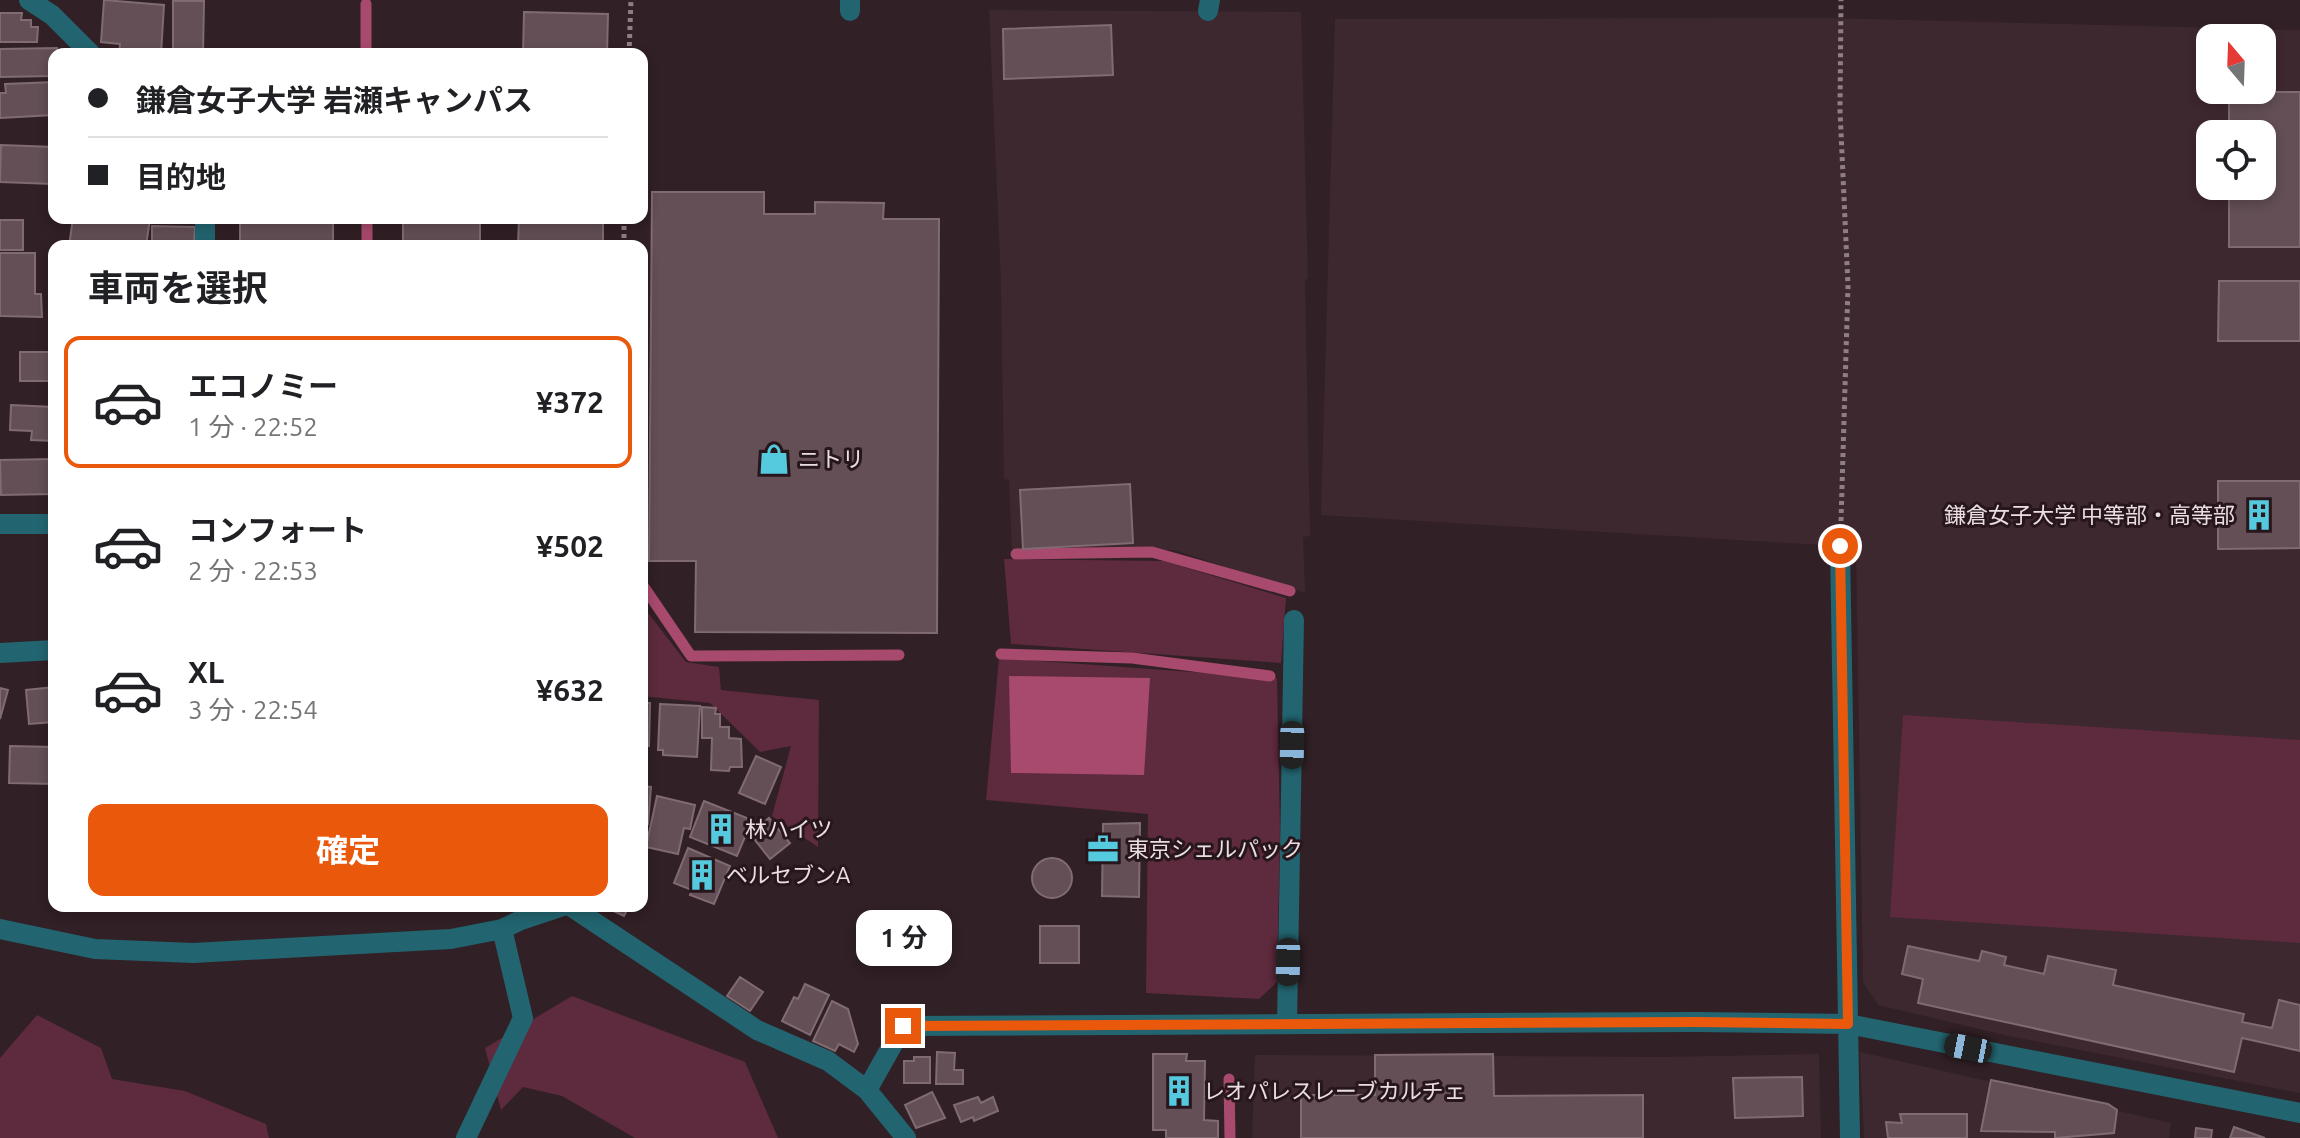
<!DOCTYPE html>
<html lang="ja">
<meta charset="utf-8">
<style>
:root{--surface:#fff;--page:#f6f6f6;--text:#202124;--muted:#757577;--line:#e0e0e0;--accent:#ea580c}
body{margin:0;font-family:Ubuntu,"Noto Sans JP",sans-serif;background:var(--page);color:var(--text);height:100vh;display:flex;flex-direction:column;font-size:30px;white-space:nowrap}
*{box-sizing:border-box;margin:0}
p{font-size:26px;color:var(--muted)}
.icon{flex:none;width:44px;height:44px;fill:none;stroke:currentColor;stroke-width:2;stroke-linecap:round;stroke-linejoin:round}
.map{position:relative;flex:1;overflow:hidden}
.details{position:absolute;left:48px;top:240px;width:600px;height:672px;display:flex;flex-direction:column;background:var(--surface);border-radius:16px;box-shadow:0 4px 12px #0003}
.details>*{flex:none}
.banner{position:absolute;left:48px;top:48px;width:600px;height:176px;border-radius:16px;box-shadow:0 4px 12px #0003;display:grid;align-content:center;height:176px;padding:0 40px;background:var(--surface)}
.needle{width:52px;rotate:341deg}
.buttons{position:absolute;left:2196px;top:24px;display:grid;gap:16px}
.buttons a{display:grid;place-items:center;width:80px;height:80px;border-radius:16px;background:var(--surface);box-shadow:0 4px 12px #0003;font-size:40px}
.end{position:absolute;width:36px;height:36px;margin:-18px;border:10px solid #ea580c;background:#fff;box-shadow:0 0 0 4px #fff}
.from{border-radius:50%}
.bubble{position:absolute;height:56px;border-radius:16px;background:var(--surface);box-shadow:0 4px 12px #0003;font-size:26px;font-weight:700;line-height:56px;text-align:center}
.car{position:absolute;width:24px;height:48px;margin:-24px -12px;border-radius:10px;box-shadow:0 0 6px 2px #0007;background:linear-gradient(#222 24%,#8ab4d8 0 40%,#222 0 76%,#8ab4d8 0 86%,#222 0)}
.banner b{display:flex;align-items:center;gap:28px;height:76px;font-size:30px}
.banner b+b{border-top:2px solid var(--line)}
.banner i{width:20px;height:20px;background:var(--text)}
ul{padding:0;list-style:none}
li{display:flex;align-items:center;gap:24px;height:132px;margin:0 16px 12px;padding:0 24px;border:4px solid transparent;border-radius:16px}
li div{flex:1}
li b{display:block;font-size:30px}
li em{font-style:normal;font-weight:700}
li.active{border-color:var(--accent)}
li>.icon{width:72px;height:72px;stroke-width:1.5}
h2{padding:0 40px;font-size:36px;line-height:96px}
.action{display:flex;gap:16px;margin-top:auto;padding:16px 40px}
.action a{flex:1;height:92px;border-radius:16px;background:var(--accent);color:#fff;font-size:32px;font-weight:700;line-height:92px;text-align:center}
.map>svg:first-child{display:block}
.built{fill:#3e282f;fill-rule:evenodd}
.green{fill:#5e2a3d}
.water{fill:#a84a6d}
.lines{fill:none;stroke-linecap:round;stroke-linejoin:round}
.stream{stroke:#a84a6d;stroke-width:11}
.building{fill:#634f55;stroke:#7f6b71;stroke-width:2}
.path{stroke:#8e7f83;stroke-width:5;stroke-dasharray:4 4;stroke-linecap:butt}
.minor{stroke:#226570;stroke-width:20}
.route{stroke:#ea580c;stroke-width:10}
.labels{text-anchor:middle;stroke-width:6;stroke-linejoin:round;paint-order:stroke}
.poi-label{font-size:22px;fill:#eadee1;stroke:#27171c;text-anchor:start}
</style>
<div class="map">
<svg width="2300" height="1138" viewBox="0 0 2300 1138">
<rect width="100%" height="100%" fill="#312025"/>
<path class="built" d="M989,10L1301,12L1308,278L1305,280L1310,536L1303,537L1305,593L1174,550L1012,551L1009,480L1004,479L1001,281Z
M1826,18L2300,30V1093L2009,1036L1878,1005L1863,982L1856,547L1321,515L1335,19ZM2210,38H2262V90H2210ZM2210,134H2262V186H2210Z
M1860,1052L2171,1123L2169,1138H1864Z
M1819,1054L1821,1138H1252L1255,1055L1663,1057Z"/>
<path class="green" d="M1004,559L1164,561L1286,598L1281,663L1011,644Z
M642,605L686,662L719,667L721,690L819,700L818,847L772,816L791,746L760,752L710,703L642,696Z
M999,658L1277,678L1280,830L1277,982L1259,999L1146,993L1148,814L986,800Z
M1903,715L2300,740V943L1890,917Z
M572,996L745,1062L778,1138H635L562,1096L523,1087L501,1110L485,1048Z
M37,1015L101,1048L112,1079L185,1091L266,1124L269,1138H0V1058Z"/>
<path class="water" d="M1009,676L1150,678L1144,775L1011,773Z"/>
<g class="lines">
<path class="stream" d="M366,4V54
M367,218V246
M1016,554L1152,552L1290,591
M642,584L691,656L899,655
M1001,654L1132,658L1270,676
M1229,1079L1230,1138"/>
</g>
<path class="building" d="M104,0L164,5L161,54H119L120,44L101,42Z
M173,1H204L203,54H173Z
M524,12L608,14L607,54H523Z
M0,13H22L21,20H31V27H38L37,42H0Z
M1111,25L1113,75L1004,79L1003,29Z
M57,48V54H54V76L0,77V49Z
M54,82V115L0,118V93H6L5,84Z
M2229,92H2300V247H2229V186H2262V134H2229Z
M1,145L54,147L52,184L0,182Z
M652,192H764V214H815V202L884,203L883,219H939L937,633L695,632L696,561H649Z
M73,218L150,219L146,246H69Z
M240,218H333V241L240,243Z
M403,218H480V246H403Z
M519,218H603V246H518Z
M0,220H23V250H0Z
M152,226L195,227L194,246H152Z
M0,253H35V294H41L42,317L0,316Z
M2219,281H2300V341H2218Z
M20,352H54V381H20Z
M11,405L54,407V441L31,440L32,431L10,430Z
M53,459L54,494L1,495L0,460Z
M2218,481H2300V548L2218,549Z
M1130,484L1133,543L1023,549L1020,490Z
M54,687V722L29,724L26,690Z
M0,688L8,690L0,719Z
M642,703H650L649,746H642Z
M660,704L700,706L697,757L663,755V750H658Z
M702,707L716,708L715,714H720V727H729V738L741,739L742,767H730L729,771L711,770L712,738H702Z
M10,746L54,747V784L9,783Z
M756,756L781,767L765,804L739,793Z
M642,786L651,787L648,824H642Z
M657,796L695,805L690,829L684,828L678,854L646,847Z
M704,801L752,820L737,856L690,837Z
M769,818L790,843L770,859L750,834Z
M1140,823L1139,897L1102,896L1103,824Z
M688,848L730,866L714,904L690,895L692,890L674,883Z
M1032 878a20 20 0 1 1 40 0a20 20 0 1 1-40 0Z
M603,906H629L624,916Z
M1040,926H1079V963H1040Z
M1908,946L1979,961L1982,951L2006,957L2004,965L2044,974L2048,956L2116,970L2113,985L2244,1014L2242,1022L2272,1028L2279,1000L2300,1005V1051L2242,1038L2234,1072L1918,1003L1923,979L1902,974Z
M740,977L763,992L750,1011L727,996Z
M805,984L829,995L810,1035L782,1021L794,997L798,999Z
M832,1001L848,1009L858,1044L854,1052L839,1044L835,1051L813,1041Z
M937,1052L955,1053L954,1070H963V1084H936Z
M1153,1054H1187L1186,1061H1205L1204,1120L1218,1121V1138H1166V1130H1153Z
M1493,1054L1494,1096L1643,1095V1138H1301V1095H1375V1055Z
M914,1057H930V1083H904V1061H914Z
M1802,1077L1803,1116L1735,1118L1733,1078Z
M1991,1080L2108,1104L2117,1110L2114,1133L2055,1138V1132L1981,1131Z
M932,1092L945,1118L916,1128L905,1105Z
M978,1097L981,1103L993,1097L998,1111L974,1121L973,1117L961,1122L954,1105Z
M1900,1114H1967V1138H1888L1886,1122L1902,1123Z
M2234,1127L2265,1138H2230Z
M2196,1128L2212,1130L2211,1138H2195Z"/>
<g class="lines">
<path class="path" d="M629,54L631,0
M624,246V218
M1841,521L1848,286L1840,110L1841,0"/>
<path class="minor" d="M29,0L52,15L91,54
M850,0V11
M1208,11L1210,0
M205,218V246
M0,524H54
M1840,546L1850,1138
M0,653L54,650
M570,906L757,1030L828,1061L867,1090L906,1138
M0,929L95,949L193,953L451,939L502,929L521,920L563,906
M1287,1024L1294,620
M867,1090L903,1026L1696,1022L1848,1024L2300,1113
M466,1138L523,1018L502,929"/>
</g>
<g class="lines">
<path class="route" d="M903,1026L1696,1022L1848,1024L1840,546"/>
</g>
<defs>
<symbol id="shop-bare" viewBox="-9 -9 18 18"><path d="M-5-2.5h2.3a2.7 3.5 0 0 1 5.4 0H5L5.5 6h-11ZM-1.5-2.5h3a1.5 2.3 0 0 0-3 0Z" fill="#55cade" stroke="#27171c" stroke-width="2.5" paint-order="stroke"/></symbol>
<symbol id="building-bare" viewBox="-9 -9 18 18"><path d="M-4-6H4V6H1V3H-1V6H-4ZM-2.5-4.3h1.7v1.8h-1.7ZM.8-4.3h1.7v1.8H.8ZM-2.5-1h1.7V.8h-1.7ZM.8-1h1.7V.8H.8Z" fill="#55cade" stroke="#27171c" stroke-width="2.5" paint-order="stroke"/></symbol>
<symbol id="office-bare" viewBox="-9 -9 18 18"><path d="M-6-3h4V-5.5h4V-3h4V5H-6ZM-1-4.5V-3h2v-1.5ZM-6 0V1H6V0Z" fill="#55cade" stroke="#27171c" stroke-width="2.5" paint-order="stroke"/></symbol>
</defs>
<g fill-rule="evenodd">
<use href="#shop-bare" x="752" y="437" width="44" height="44"/>
<use href="#building-bare" x="2237" y="493" width="44" height="44"/>
<use href="#building-bare" x="699" y="807" width="44" height="44"/>
<use href="#office-bare" x="1081" y="827" width="44" height="44"/>
<use href="#building-bare" x="680" y="853" width="44" height="44"/>
<use href="#building-bare" x="1157" y="1069" width="44" height="44"/>
</g>
<g class="labels">
<g class="poi-label">
<text x="798" y="467">ニトリ</text>
<text x="2235" y="523" text-anchor="end">鎌倉女子大学 中等部・高等部</text>
<text x="745" y="837">林ハイツ</text>
<text x="1127" y="857">東京シェルパック</text>
<text x="726" y="883">ベルセブンA</text>
<text x="1203" y="1099">レオパレスレーブカルチェ</text>
</g>
</g>
</svg>
<div class="buttons">
<a><svg class="needle" viewBox="-14 -14 28 28"><path d="M0-13l5 13h-10z" fill="#e53935"/><path d="M0 13l5-13h-10z" fill="#757577"/></svg></a>
<a><svg class="icon" aria-label="locate" viewBox="0 0 24 24"><circle cx="12" cy="12" r="6"/><path d="M12 2v4M12 18v4M2 12h4M18 12h4"/></svg></a>
</div>
<i class="end from" style="left:1840px;top:546px"></i>
<i class="end" style="left:903px;top:1026px"></i>
<div class="bubble" style="left:856px;top:910px;width:96px">1 分</div>
<i class="car" style="left:1292px;top:745px;rotate:181deg"></i>
<i class="car" style="left:1288px;top:962px;rotate:181deg"></i>
<i class="car" style="left:1968px;top:1048px;rotate:281deg"></i>
<div class="banner">
<b><i class="from"></i>鎌倉女子大学 岩瀬キャンパス</b>
<b><i></i>目的地</b>
</div>
<section class="details">
<h2>車両を選択</h2>
<ul>
<li class="active"><svg class="icon" aria-label="car" viewBox="0 0 24 24"><path d="M5 17H2v-5l4-1 3-4h7l3 4 3 1v5h-3M9 17h6M6 11h13"/><circle cx="7" cy="17" r="2"/><circle cx="17" cy="17" r="2"/></svg><div><b>エコノミー</b><p>1 分 · 22:52</p></div><em>¥372</em></li>
<li><svg class="icon" aria-label="car" viewBox="0 0 24 24"><path d="M5 17H2v-5l4-1 3-4h7l3 4 3 1v5h-3M9 17h6M6 11h13"/><circle cx="7" cy="17" r="2"/><circle cx="17" cy="17" r="2"/></svg><div><b>コンフォート</b><p>2 分 · 22:53</p></div><em>¥502</em></li>
<li><svg class="icon" aria-label="car" viewBox="0 0 24 24"><path d="M5 17H2v-5l4-1 3-4h7l3 4 3 1v5h-3M9 17h6M6 11h13"/><circle cx="7" cy="17" r="2"/><circle cx="17" cy="17" r="2"/></svg><div><b>XL</b><p>3 分 · 22:54</p></div><em>¥632</em></li>
</ul>
<div class="action"><a>確定</a></div>
</section>
</div>
